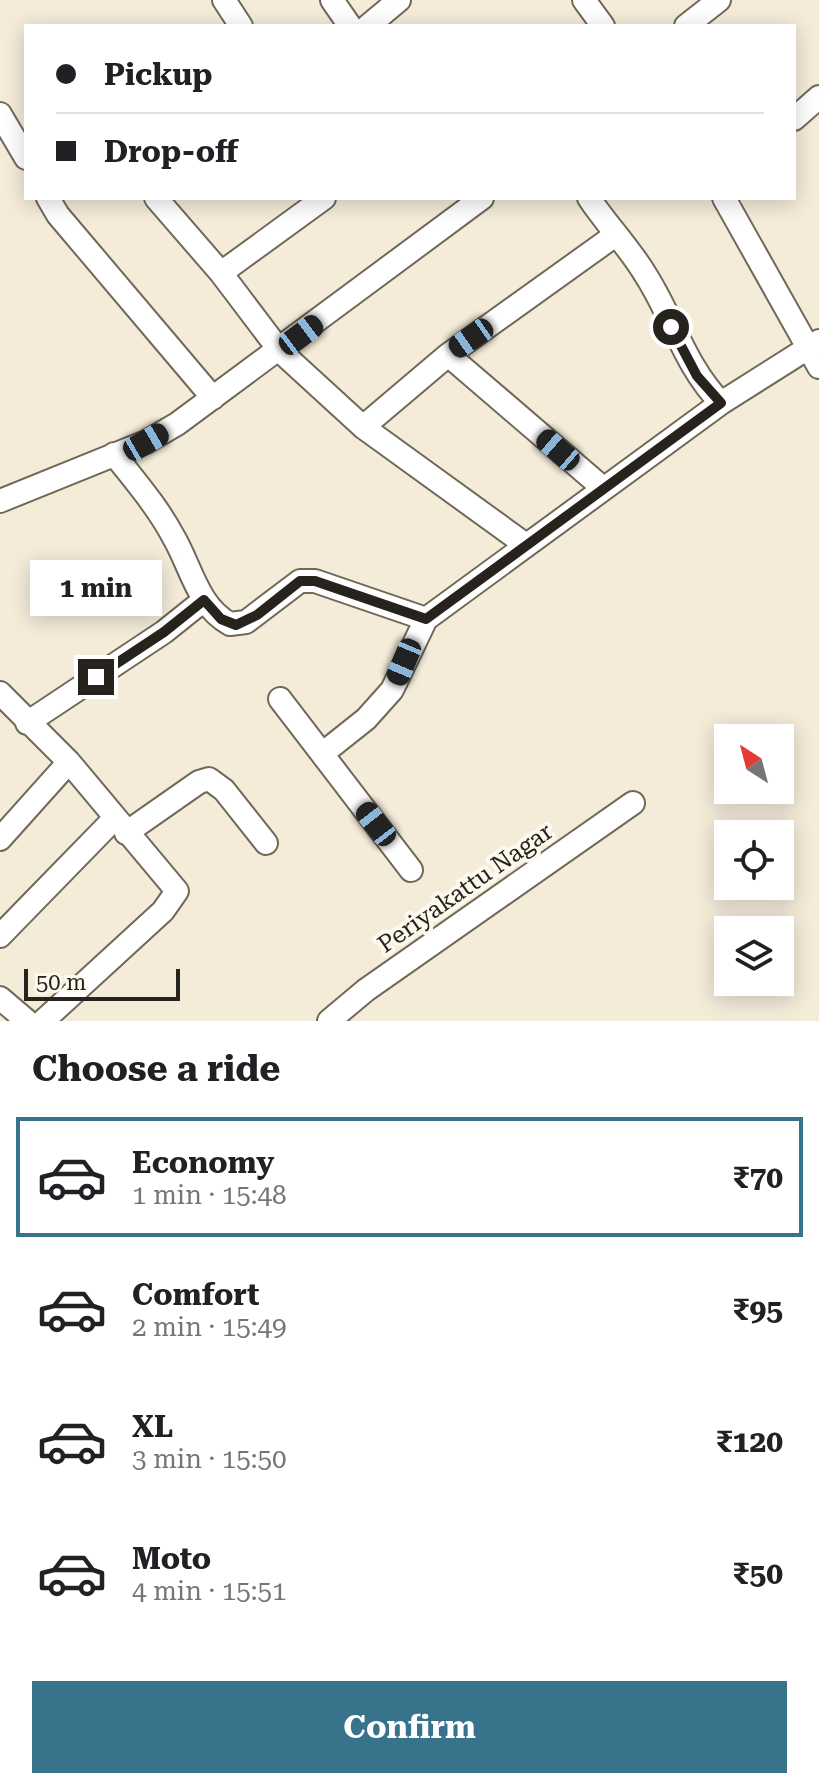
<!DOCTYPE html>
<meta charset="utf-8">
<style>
:root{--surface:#fff;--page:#f2f2f2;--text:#202124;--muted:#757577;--line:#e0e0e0;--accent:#37738a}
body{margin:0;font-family:"Roboto Serif",serif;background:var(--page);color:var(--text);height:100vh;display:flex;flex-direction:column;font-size:30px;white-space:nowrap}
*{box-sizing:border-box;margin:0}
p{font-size:26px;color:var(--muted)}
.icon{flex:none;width:44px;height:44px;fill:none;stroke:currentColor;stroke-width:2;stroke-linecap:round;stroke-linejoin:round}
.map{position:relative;height:1021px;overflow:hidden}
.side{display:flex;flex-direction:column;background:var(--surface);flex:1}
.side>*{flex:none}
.hud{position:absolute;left:24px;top:24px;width:772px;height:176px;border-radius:0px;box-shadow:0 4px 20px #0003;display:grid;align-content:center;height:176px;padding:0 32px;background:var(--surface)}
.needle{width:52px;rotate:324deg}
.buttons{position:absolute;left:714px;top:724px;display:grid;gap:16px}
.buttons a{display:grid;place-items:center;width:80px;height:80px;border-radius:0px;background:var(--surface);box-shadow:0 4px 20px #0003;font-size:40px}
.scale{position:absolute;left:24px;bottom:20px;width:156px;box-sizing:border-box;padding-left:8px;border:4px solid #26231d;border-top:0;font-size:22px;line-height:28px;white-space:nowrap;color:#26231d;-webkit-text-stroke:6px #fef9ee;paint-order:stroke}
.end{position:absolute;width:36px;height:36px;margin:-18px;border:10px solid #26231d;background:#fff;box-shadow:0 0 0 4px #fff}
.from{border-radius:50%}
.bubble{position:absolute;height:56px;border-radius:0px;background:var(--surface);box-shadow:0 4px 20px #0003;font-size:26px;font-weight:700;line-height:56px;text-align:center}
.car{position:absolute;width:24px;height:48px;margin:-24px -12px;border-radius:10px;box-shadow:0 0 6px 2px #0007;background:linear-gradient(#222 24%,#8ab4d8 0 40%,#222 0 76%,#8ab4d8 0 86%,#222 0)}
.hud b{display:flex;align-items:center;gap:28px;height:76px;font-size:30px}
.hud b+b{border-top:2px solid var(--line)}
.hud i{width:20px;height:20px;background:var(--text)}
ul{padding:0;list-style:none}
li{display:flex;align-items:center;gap:24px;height:120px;margin:0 16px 12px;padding:0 16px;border:4px solid transparent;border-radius:0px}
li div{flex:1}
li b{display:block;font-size:30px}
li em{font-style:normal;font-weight:700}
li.current{border-color:var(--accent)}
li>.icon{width:72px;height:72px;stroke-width:1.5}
h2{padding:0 32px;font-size:36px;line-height:96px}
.cta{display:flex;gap:16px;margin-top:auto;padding:16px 32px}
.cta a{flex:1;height:92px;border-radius:0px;background:var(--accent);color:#fff;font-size:32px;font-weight:700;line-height:92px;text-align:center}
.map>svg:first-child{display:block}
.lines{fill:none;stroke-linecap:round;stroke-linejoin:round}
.minor-casing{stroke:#706859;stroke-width:26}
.minor{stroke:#fff;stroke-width:22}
.route{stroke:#26231d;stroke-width:10}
.labels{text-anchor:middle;stroke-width:8;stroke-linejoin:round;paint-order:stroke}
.street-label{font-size:24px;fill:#26231d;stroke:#fef9ee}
</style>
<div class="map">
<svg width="819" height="1021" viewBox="0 0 819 1021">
<rect width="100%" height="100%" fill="#f4ebd9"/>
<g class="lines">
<defs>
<path id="minor" d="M224,0L241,26
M332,0L350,26
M584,0L603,26
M368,26L399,0
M686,26L719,0
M0,114L26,158
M794,119L819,97
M48,198L58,215L213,398
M156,198L221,273L280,351L363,427L526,545
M589,198C606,224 629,247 645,274C673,317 684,365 721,403
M724,198L819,367
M221,273L324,198
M448,355L603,488
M363,427L448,355L614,236
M114,454C135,481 157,506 173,536C191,566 197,606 230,624L246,622L300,581H315L426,619
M0,501L146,442L177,424L482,198
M0,693L69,762L177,891L163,911L43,1021
M280,699L411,870
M27,723L164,632L204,600
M322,754L366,719L392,690L426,619L721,403L819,341
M126,833L199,782L209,779L224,790L266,843
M0,839L69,762
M0,936L115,818
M0,998L27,1021
M329,1021L366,990L633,803"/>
</defs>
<use href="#minor" class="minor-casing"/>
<use href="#minor" class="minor"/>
</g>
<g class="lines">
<path class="route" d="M96,677L164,632L204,600L221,619L236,625L257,615L300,581H315L426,619L721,403L697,376L671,327"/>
</g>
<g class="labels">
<g class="street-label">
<text transform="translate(465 888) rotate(-35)" y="8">Periyakattu Nagar</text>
</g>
</g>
</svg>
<div class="buttons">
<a><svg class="needle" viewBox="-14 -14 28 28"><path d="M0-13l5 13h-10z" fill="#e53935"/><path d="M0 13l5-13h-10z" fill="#757577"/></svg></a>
<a><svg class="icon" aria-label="locate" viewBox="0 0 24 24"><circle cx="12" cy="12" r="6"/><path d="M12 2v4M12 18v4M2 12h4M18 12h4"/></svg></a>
<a><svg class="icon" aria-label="layers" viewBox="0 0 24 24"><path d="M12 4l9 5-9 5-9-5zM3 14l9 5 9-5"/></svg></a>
</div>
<div class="scale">50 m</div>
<i class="end from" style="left:671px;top:327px"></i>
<i class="end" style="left:96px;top:677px"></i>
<div class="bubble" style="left:30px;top:560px;width:132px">1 min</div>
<i class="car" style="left:301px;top:335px;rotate:53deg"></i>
<i class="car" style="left:471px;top:338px;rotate:235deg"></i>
<i class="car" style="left:146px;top:442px;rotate:60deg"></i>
<i class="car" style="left:558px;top:450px;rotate:311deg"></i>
<i class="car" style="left:404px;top:662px;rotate:203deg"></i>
<i class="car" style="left:376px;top:824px;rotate:322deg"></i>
<div class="hud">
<b><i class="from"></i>Pickup</b>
<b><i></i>Drop-off</b>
</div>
</div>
<section class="side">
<h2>Choose a ride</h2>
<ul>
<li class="current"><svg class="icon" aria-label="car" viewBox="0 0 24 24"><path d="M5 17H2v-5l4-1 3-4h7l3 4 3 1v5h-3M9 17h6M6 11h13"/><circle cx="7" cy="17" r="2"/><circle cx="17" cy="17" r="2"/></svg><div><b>Economy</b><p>1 min · 15:48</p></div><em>₹70</em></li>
<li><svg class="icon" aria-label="car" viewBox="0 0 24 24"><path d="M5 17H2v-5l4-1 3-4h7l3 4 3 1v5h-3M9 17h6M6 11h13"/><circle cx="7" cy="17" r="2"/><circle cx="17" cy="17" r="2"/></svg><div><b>Comfort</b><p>2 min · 15:49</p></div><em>₹95</em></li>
<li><svg class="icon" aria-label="car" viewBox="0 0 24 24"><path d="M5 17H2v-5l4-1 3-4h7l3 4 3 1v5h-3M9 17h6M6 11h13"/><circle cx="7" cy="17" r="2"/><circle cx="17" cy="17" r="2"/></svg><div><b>XL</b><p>3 min · 15:50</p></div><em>₹120</em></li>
<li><svg class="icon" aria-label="car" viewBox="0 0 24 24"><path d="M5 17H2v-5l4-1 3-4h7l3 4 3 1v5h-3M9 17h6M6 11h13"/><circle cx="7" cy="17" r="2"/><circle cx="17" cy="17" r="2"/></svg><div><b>Moto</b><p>4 min · 15:51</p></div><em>₹50</em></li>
</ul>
<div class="cta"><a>Confirm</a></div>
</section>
